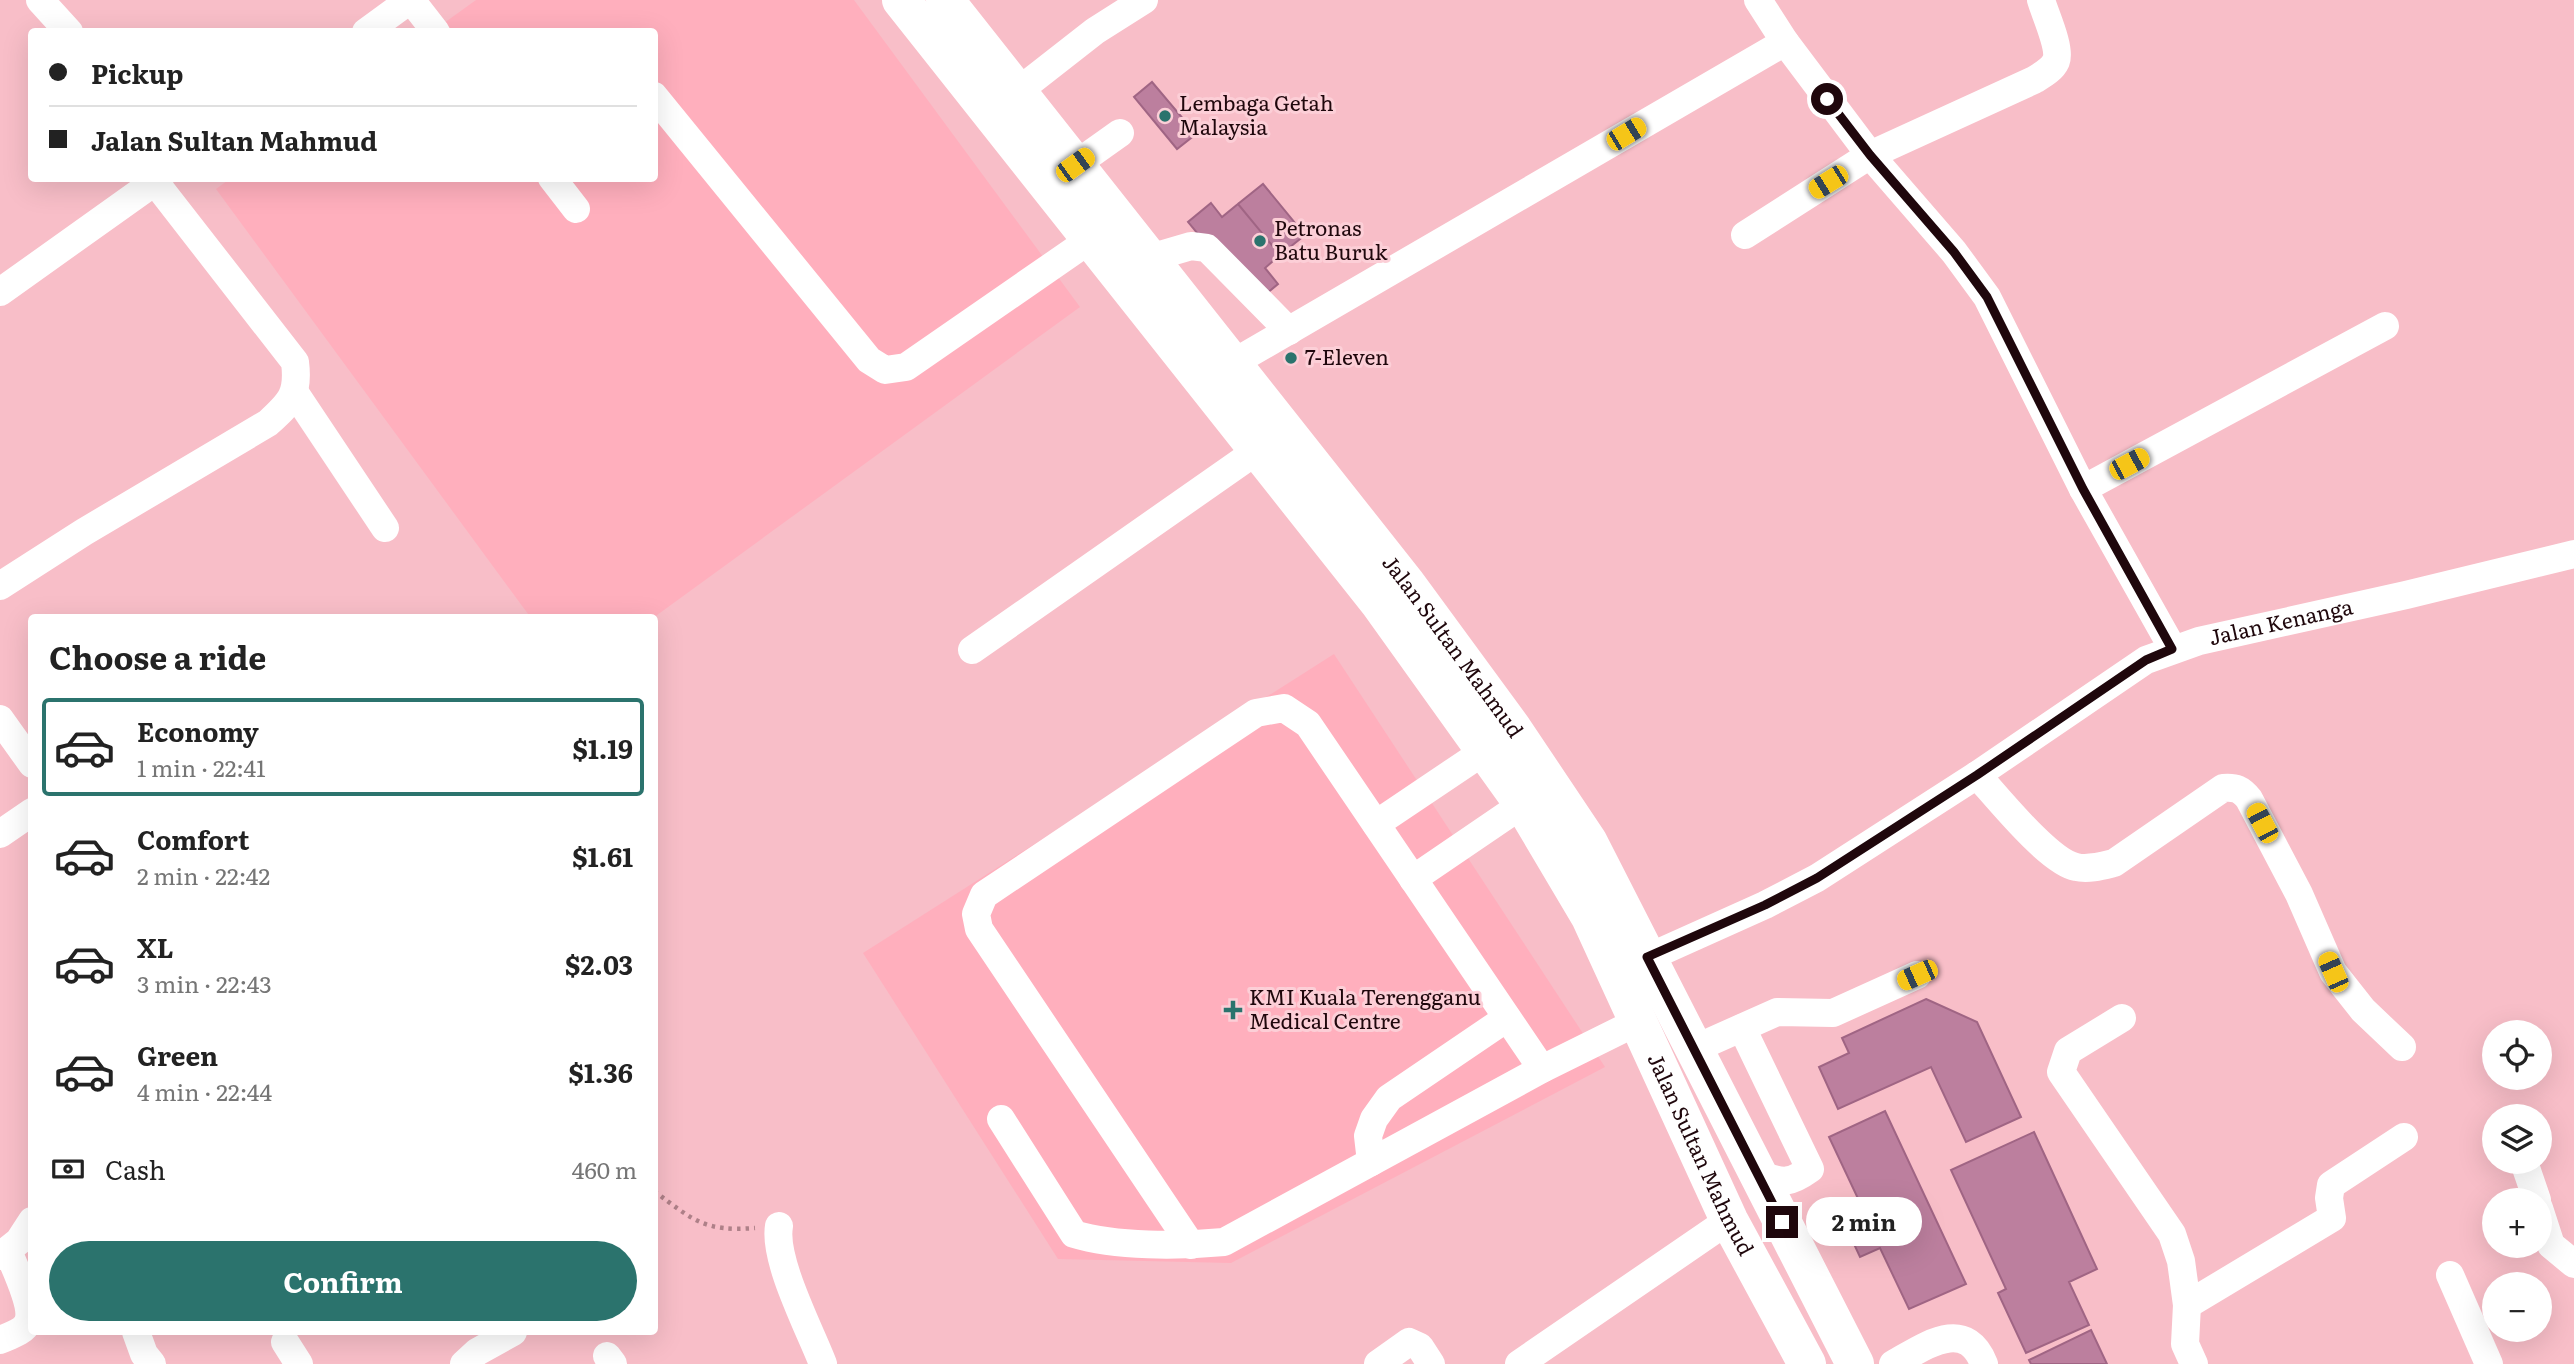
<!DOCTYPE html>
<meta charset="utf-8">
<style>
:root{--surface:#fff;--page:#f6f6f6;--text:#222;--muted:#767676;--line:#e0e0e0;--accent:#2b736d}
body{margin:0;font-family:Literata,serif;background:var(--page);color:var(--text);height:100vh;display:flex;flex-direction:column;font-size:26px;white-space:nowrap}
*{box-sizing:border-box;margin:0}
p{font-size:23px;color:var(--muted)}
.icon{flex:none;width:38px;height:38px;fill:none;stroke:currentColor;stroke-width:2;stroke-linecap:round;stroke-linejoin:round}
.map{position:relative;flex:1;overflow:hidden}
.side{position:absolute;left:28px;top:614px;width:630px;height:721px;display:flex;flex-direction:column;background:var(--surface);border-radius:7px;box-shadow:0 7px 28px #0002}
.side>*{flex:none}
.guide{position:absolute;left:28px;top:28px;width:630px;height:154px;border-radius:7px;box-shadow:0 7px 28px #0002;display:grid;align-content:center;height:154px;padding:0 21px;background:var(--surface)}
.controls{position:absolute;left:2482px;top:1020px;display:grid;gap:14px}
.controls a{display:grid;place-items:center;width:70px;height:70px;border-radius:50%;background:var(--surface);box-shadow:0 7px 28px #0002;font-size:35px}
.end{position:absolute;width:32px;height:32px;margin:-16px;border:9px solid #1f070c;background:#fff;box-shadow:0 0 0 4px #fff}
.from{border-radius:50%}
.bubble{position:absolute;height:49px;border-radius:24px;background:var(--surface);box-shadow:0 7px 28px #0002;font-size:23px;font-weight:700;line-height:49px;text-align:center}
.car{position:absolute;width:21px;height:42px;margin:-21px -10px;border-radius:9px;box-shadow:0 0 5px 2px #0007;background:linear-gradient(#f5c518 24%,#345 0 40%,#f5c518 0 76%,#345 0 86%,#f5c518 0)}
.guide b{display:flex;align-items:center;gap:24px;height:66px;font-size:26px}
.guide b+b{border-top:2px solid var(--line)}
.guide i{width:18px;height:18px;background:var(--text)}
ul{padding:0;list-style:none}
li{display:flex;align-items:center;gap:21px;height:98px;margin:0 14px 10px;padding:0 7px;border:4px solid transparent;border-radius:7px}
li div{flex:1}
li b{display:block;font-size:26px}
li em{font-style:normal;font-weight:700}
li.active{border-color:var(--accent)}
li>.icon{width:63px;height:63px;stroke-width:1.5}
h2{padding:0 21px;font-size:32px;line-height:84px}
.pay{display:flex;align-items:center;gap:18px;height:77px;padding:0 21px;font-size:26px}
.pay p{margin-inline-start:auto}
.cta{display:flex;gap:14px;margin-top:auto;padding:14px 21px}
.cta a{flex:1;height:80px;border-radius:42px;background:var(--accent);color:#fff;font-size:28px;font-weight:700;line-height:80px;text-align:center}
.map>svg:first-child{display:block}
.built{fill:#ffafbd}
.building{fill:#bc7f9e;stroke:#a06584;stroke-width:2}
.lines{fill:none;stroke-linecap:round;stroke-linejoin:round}
.path{stroke:#ae8088;stroke-width:4.5;stroke-dasharray:3.5 5;stroke-linecap:butt}
.minor{stroke:#fff;stroke-width:28}
.highway{stroke:#fff;stroke-width:38}
.route{stroke:#1f070c;stroke-width:9}
.poi-dot{fill:#2b736d;stroke:#fccfd7;stroke-width:2.5}
.labels{text-anchor:middle;stroke-width:6;stroke-linejoin:round;paint-order:stroke}
.poi-label{font-size:21px;fill:#1f070c;stroke:#fccfd7;text-anchor:start}
.street-label{font-size:21px;fill:#1f070c;stroke:#fccfd7}
</style>
<div class="map">
<svg width="2574" height="1364" viewBox="0 0 2574 1364">
<rect width="100%" height="100%" fill="#f8bec8"/>
<path class="built" d="M476,0H854L1080,307L653,618H531L216,189L231,178H654V32L433,31Z
M1334,654L1605,1067L1231,1263L1058,1259L863,953Z"/>
<path class="building" d="M1152,82L1196,134L1177,149L1134,97Z
M1263,184L1305,235L1280,255L1238,204Z
M1211,203L1222,217L1238,204L1280,255L1265,268L1278,284L1255,303L1188,222Z
M1926,999L1977,1022L2021,1117L1966,1142L1931,1067L1838,1109L1819,1067L1849,1053L1842,1038Z
M1885,1111L1966,1284L1909,1309L1880,1248L1860,1257L1841,1216L1862,1207L1829,1137Z
M2034,1132L2097,1269L2069,1282L2089,1325L2026,1353L1998,1293L2006,1289L1951,1170Z
M2091,1330L2107,1364H2031L2029,1360Z"/>
<g class="lines">
<path class="path" d="M654,1191C693,1220 704,1232 755,1228"/>
<g class="minor">
<path d="M40,0L69,32"/>
<path d="M411,0L436,32"/>
<path d="M1758,0L1785,42L1870,155L1954,252L1987,297L2083,489L2173,649"/>
<path d="M366,32L410,0"/>
<path d="M1017,92L1095,31L1144,0"/>
<path d="M654,96L869,360L885,370L906,367L1091,239"/>
<path d="M1075,165L1120,133"/>
<path d="M552,178L576,209"/>
<path d="M1745,235L1870,155L2034,80C2042,75 2052,70 2056,61C2061,48 2045,14 2041,0"/>
<path d="M1150,258L1191,246L1207,248L1289,331"/>
<path d="M0,292L160,178"/>
<path d="M1233,363L1785,42"/>
<path d="M295,393L385,528"/>
<path d="M2083,489L2385,326"/>
<path d="M0,586L84,532L268,423C291,402 299,394 295,362L155,182"/>
<path d="M972,650L1258,450"/>
<path d="M0,719L32,764"/>
<path d="M1977,775C1997,797 2049,862 2076,867C2088,870 2102,866 2114,863L2223,788C2236,787 2241,789 2249,799L2299,894L2333,972L2363,1010L2402,1047"/>
<path d="M1376,824L1486,750"/>
<path d="M0,834L32,812"/>
<path d="M1413,879L1523,804"/>
<path id="s1" d="M1647,958L1765,905L1817,878L1977,775L2146,660L2199,641L2406,595L2574,554"/>
<path d="M2122,1018L2068,1051L2061,1072L2172,1234L2181,1261L2187,1305L2185,1344L2194,1364"/>
<path d="M1742,1028L1810,1169C1788,1185 1783,1182 1758,1175"/>
<path d="M1694,1049L1777,1012L1833,1013L1917,975"/>
<path d="M1001,1119L1074,1234C1116,1247 1180,1246 1224,1242L1542,1069L1639,1021"/>
<path d="M1371,1162L1368,1136L1374,1119L1389,1098L1507,1018"/>
<path d="M2524,1162L2537,1200"/>
<path d="M2539,1208L2551,1245L2574,1264"/>
<path d="M779,1226C773,1260 810,1330 823,1364"/>
<path d="M1191,1245L979,929L976,914L984,895L1256,713L1284,708L1308,724L1542,1069"/>
<path d="M0,1256L19,1241L32,1221"/>
<path d="M2450,1275L2489,1364"/>
<path d="M2187,1305L2332,1218L2329,1198L2331,1185L2404,1137"/>
<path d="M136,1332L144,1354L152,1364"/>
<path d="M0,1340C9,1336 24,1332 28,1322C34,1306 14,1266 8,1251"/>
<path d="M285,1342L299,1364"/>
<path d="M607,1356L613,1364"/>
<path d="M464,1364L477,1352L513,1332"/>
<path d="M1378,1364L1409,1342L1420,1347L1431,1364"/>
<path d="M1519,1364L1729,1220"/>
<path d="M1893,1364C1923,1348 1965,1315 1984,1364"/>
</g>
<g class="highway">
<path id="s2" d="M901,0L1379,603L1523,804L1590,917L1729,1220L1807,1364"/>
<path id="s3" d="M945,0L1406,583L1513,729L1588,841L1855,1364"/>
</g>
</g>
<g class="lines">
<path class="route" d="M1782,1222L1647,957L1765,905L1817,878L1977,775L2146,660L2172,649L2083,489L1987,297L1954,252L1870,155L1827,99"/>
</g>
<g class="poi-dot">
<circle cx="1165" cy="116" r="7"/>
<circle cx="1260" cy="241" r="7"/>
<circle cx="1291" cy="358" r="7"/>
<path d="M1229.5 999.5h7v7h7v7h-7v7h-7v-7h-7v-7h7z"/>
</g>
<g class="labels">
<g class="poi-label">
<text x="1179" y="111">Lembaga Getah<tspan x="1179" dy="24">Malaysia</tspan></text>
<text x="1274" y="236">Petronas<tspan x="1274" dy="24">Batu Buruk</tspan></text>
<text x="1305" y="365">7-Eleven</text>
<text x="1249" y="1005">KMI Kuala Terengganu<tspan x="1249" dy="24">Medical Centre</tspan></text>
</g>
<g class="street-label">
<text dy="7" stroke="none"><textPath href="#s1" startOffset="723">Jalan Kenanga</textPath></text>
<text dy="7" stroke="none"><textPath href="#s3" startOffset="822">Jalan Sultan Mahmud</textPath></text>
<text dy="7" stroke="none"><textPath href="#s2" startOffset="1410">Jalan Sultan Mahmud</textPath></text>
</g>
</g>
</svg>
<div class="controls">
<a><svg class="icon" aria-label="locate" viewBox="0 0 24 24"><circle cx="12" cy="12" r="6"/><path d="M12 2v4M12 18v4M2 12h4M18 12h4"/></svg></a>
<a><svg class="icon" aria-label="layers" viewBox="0 0 24 24"><path d="M12 4l9 5-9 5-9-5zM3 14l9 5 9-5"/></svg></a>
<a>+</a>
<a>−</a>
</div>
<i class="end from" style="left:1827px;top:99px"></i>
<i class="end" style="left:1782px;top:1222px"></i>
<div class="bubble" style="left:1806px;top:1197px;width:116px">2 min</div>
<i class="car" style="left:1626px;top:134px;rotate:59deg"></i>
<i class="car" style="left:1075px;top:165px;rotate:54deg"></i>
<i class="car" style="left:1828px;top:182px;rotate:238deg"></i>
<i class="car" style="left:2129px;top:464px;rotate:62deg"></i>
<i class="car" style="left:2262px;top:823px;rotate:332deg"></i>
<i class="car" style="left:2333px;top:972px;rotate:336deg"></i>
<i class="car" style="left:1917px;top:975px;rotate:246deg"></i>
<div class="guide">
<b><i class="from"></i>Pickup</b>
<b><i></i>Jalan Sultan Mahmud</b>
</div>
<section class="side">
<h2>Choose a ride</h2>
<ul>
<li class="active"><svg class="icon" aria-label="car" viewBox="0 0 24 24"><path d="M5 17H2v-5l4-1 3-4h7l3 4 3 1v5h-3M9 17h6M6 11h13"/><circle cx="7" cy="17" r="2"/><circle cx="17" cy="17" r="2"/></svg><div><b>Economy</b><p>1 min · 22:41</p></div><em>$1.19</em></li>
<li><svg class="icon" aria-label="car" viewBox="0 0 24 24"><path d="M5 17H2v-5l4-1 3-4h7l3 4 3 1v5h-3M9 17h6M6 11h13"/><circle cx="7" cy="17" r="2"/><circle cx="17" cy="17" r="2"/></svg><div><b>Comfort</b><p>2 min · 22:42</p></div><em>$1.61</em></li>
<li><svg class="icon" aria-label="car" viewBox="0 0 24 24"><path d="M5 17H2v-5l4-1 3-4h7l3 4 3 1v5h-3M9 17h6M6 11h13"/><circle cx="7" cy="17" r="2"/><circle cx="17" cy="17" r="2"/></svg><div><b>XL</b><p>3 min · 22:43</p></div><em>$2.03</em></li>
<li><svg class="icon" aria-label="car" viewBox="0 0 24 24"><path d="M5 17H2v-5l4-1 3-4h7l3 4 3 1v5h-3M9 17h6M6 11h13"/><circle cx="7" cy="17" r="2"/><circle cx="17" cy="17" r="2"/></svg><div><b>Green</b><p>4 min · 22:44</p></div><em>$1.36</em></li>
</ul>
<div class="pay"><svg class="icon" aria-label="cash" viewBox="0 0 24 24"><path d="M3 7h18v10H3z"/><circle cx="12" cy="12" r="2"/></svg>Cash<p>460 m</p></div>
<div class="cta"><a>Confirm</a></div>
</section>
</div>
